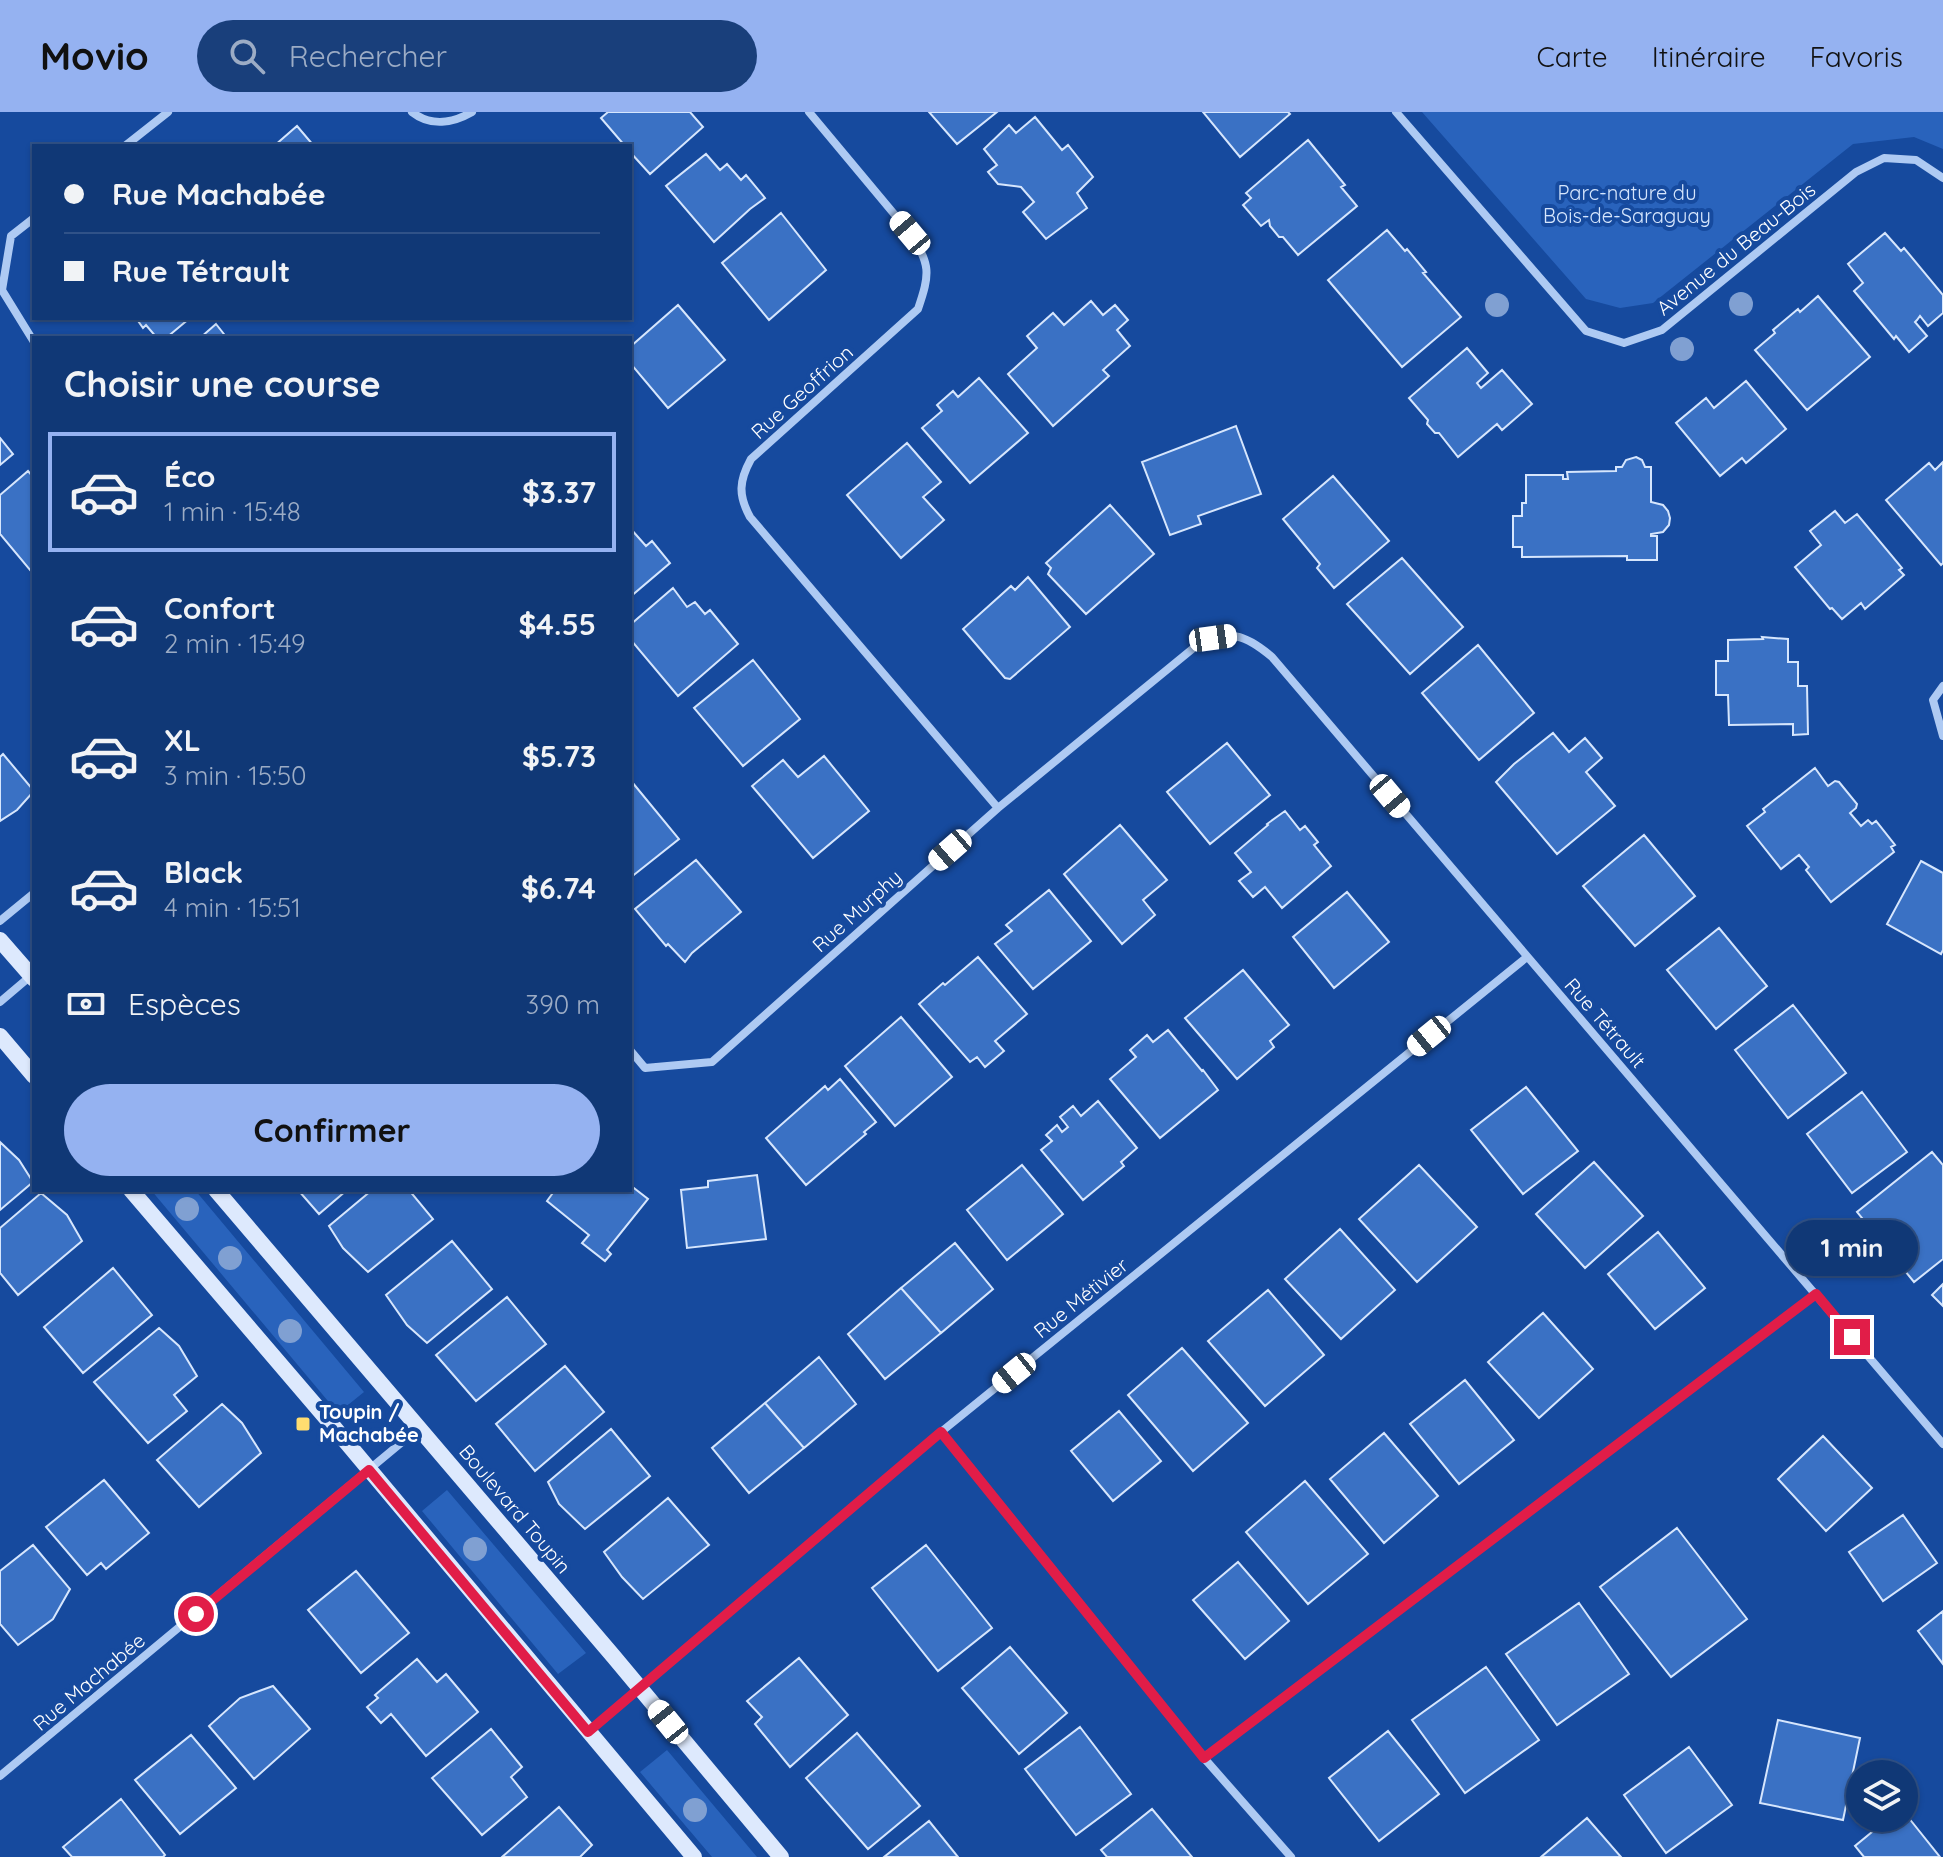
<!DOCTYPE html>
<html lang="fr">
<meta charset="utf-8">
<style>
:root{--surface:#103876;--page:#193f7b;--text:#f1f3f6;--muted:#9cacc5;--line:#305288;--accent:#95b2f1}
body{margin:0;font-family:Quicksand,sans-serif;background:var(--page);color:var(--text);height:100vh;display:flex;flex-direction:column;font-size:30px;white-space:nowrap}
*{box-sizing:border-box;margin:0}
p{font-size:26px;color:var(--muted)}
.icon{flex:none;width:44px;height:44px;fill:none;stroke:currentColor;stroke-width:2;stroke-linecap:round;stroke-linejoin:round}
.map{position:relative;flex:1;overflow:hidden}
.panel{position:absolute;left:32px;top:224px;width:600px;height:856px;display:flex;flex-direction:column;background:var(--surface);border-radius:0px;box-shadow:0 2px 6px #0004,0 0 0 2px var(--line)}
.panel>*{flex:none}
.guide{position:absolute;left:32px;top:32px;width:600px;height:176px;border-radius:0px;box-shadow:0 2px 6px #0004,0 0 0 2px var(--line);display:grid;align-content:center;height:176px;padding:0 32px;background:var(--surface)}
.controls{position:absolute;left:1846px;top:1648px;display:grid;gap:16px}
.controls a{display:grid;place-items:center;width:72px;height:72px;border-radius:50%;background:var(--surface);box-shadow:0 2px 6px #0004,0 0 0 2px var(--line);font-size:40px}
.end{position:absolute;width:36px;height:36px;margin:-18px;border:10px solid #e11d48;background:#fff;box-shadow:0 0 0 4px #fff}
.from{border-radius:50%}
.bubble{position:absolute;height:56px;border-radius:28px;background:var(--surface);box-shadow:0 2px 6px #0004,0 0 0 2px var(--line);font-size:26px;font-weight:800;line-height:56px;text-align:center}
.car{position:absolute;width:24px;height:48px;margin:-24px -12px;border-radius:10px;box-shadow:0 0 6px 2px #0007;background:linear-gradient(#fff 24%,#345 0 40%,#fff 0 76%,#345 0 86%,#fff 0)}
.guide b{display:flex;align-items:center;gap:28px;height:76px;font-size:30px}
.guide b+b{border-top:2px solid var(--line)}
.guide i{width:20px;height:20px;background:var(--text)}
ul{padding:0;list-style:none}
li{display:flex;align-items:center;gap:24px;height:120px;margin:0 16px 12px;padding:0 16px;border:4px solid transparent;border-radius:0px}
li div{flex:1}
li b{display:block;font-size:30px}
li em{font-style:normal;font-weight:800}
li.active{border-color:var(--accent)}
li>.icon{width:72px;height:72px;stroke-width:1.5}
h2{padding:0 32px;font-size:36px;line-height:96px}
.pay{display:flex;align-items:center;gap:20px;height:88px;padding:0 32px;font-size:30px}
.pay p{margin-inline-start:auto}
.button{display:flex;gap:16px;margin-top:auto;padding:16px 32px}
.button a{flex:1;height:92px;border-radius:48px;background:var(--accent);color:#111;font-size:32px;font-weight:800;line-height:92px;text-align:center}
header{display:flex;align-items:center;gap:48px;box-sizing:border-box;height:112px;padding:0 40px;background:var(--accent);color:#111}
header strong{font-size:38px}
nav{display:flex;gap:44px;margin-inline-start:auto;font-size:28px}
.search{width:560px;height:72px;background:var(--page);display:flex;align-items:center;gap:20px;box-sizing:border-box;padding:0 28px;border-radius:44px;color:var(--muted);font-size:30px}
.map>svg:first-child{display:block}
.green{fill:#2963bc}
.building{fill:#3a71c4;stroke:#d6e6fd;stroke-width:2}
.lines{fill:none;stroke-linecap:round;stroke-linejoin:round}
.street{stroke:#aecaf3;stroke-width:8}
.secondary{stroke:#dde9fd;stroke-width:16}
.tree{fill:#80a0d2}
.route{stroke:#e11d48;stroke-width:10}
.poi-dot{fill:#ffdd70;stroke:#164a9e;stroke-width:3}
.labels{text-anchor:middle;stroke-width:8;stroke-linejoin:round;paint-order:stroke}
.park-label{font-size:20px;fill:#d6e6fd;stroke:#164a9e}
.street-label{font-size:20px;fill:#fff;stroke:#164a9e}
.poi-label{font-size:20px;font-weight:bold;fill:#fff;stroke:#164a9e;text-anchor:start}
</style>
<header>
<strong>Movio</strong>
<div class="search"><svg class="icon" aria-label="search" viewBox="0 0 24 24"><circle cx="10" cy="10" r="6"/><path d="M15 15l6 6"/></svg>Rechercher</div>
<nav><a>Carte</a><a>Itinéraire</a><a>Favoris</a></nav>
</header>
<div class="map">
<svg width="1943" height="1745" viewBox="0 0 1943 1745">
<rect width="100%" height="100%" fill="#164a9e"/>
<path class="green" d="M1422,0H1943V37L1914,25L1853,32L1653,191L1620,196L1586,187Z
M151,1078H195L364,1280L338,1301Z
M447,1378L586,1541L558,1562L422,1399Z
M667,1638L757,1745H712L640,1660Z"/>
<path class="building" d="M608,0H690L703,15L650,62L630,40V34H625L601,6Z
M929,0H997L957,32Z
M1203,0H1288L1290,2L1240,45Z
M1035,5L1062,38L1068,33L1093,65L1077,81L1087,96L1046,127L1023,100L1034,90L1021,75L998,72L988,60L997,53L984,37L1009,13L1016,21Z
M297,14L314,34H274Z
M1308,28L1345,73L1341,75L1357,94L1298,143L1283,125H1279L1270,114L1269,108L1261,114L1243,93L1251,86L1246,81Z
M706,42L720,58L727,52L741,68L746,63L765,86L750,97L714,130L666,74Z
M781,101L826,158L769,208L722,151Z
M1387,118L1405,139L1407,137L1426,160L1423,161L1461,205L1402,255L1328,168Z
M1885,121L1901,139L1904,136L1943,183V201L1928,214L1920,204L1917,208L1915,210L1927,224L1909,240L1896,224L1894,227L1854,179L1863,171L1848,152Z
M1818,184L1870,245L1807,298L1755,238L1775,221L1773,218L1798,197L1800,200Z
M1091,189L1103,203L1115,193L1128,208L1117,218L1130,234L1103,258L1109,264L1053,314L1008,262L1037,236L1027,224L1053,201L1064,213Z
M678,193L725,248L668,296L630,251V235Z
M136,206H190L166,226H157L146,213L143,216Z
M216,212L227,226H200Z
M1467,236L1488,261L1477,271L1481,276L1502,258L1532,292L1502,318L1497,312L1458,345L1439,321H1435L1427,312L1428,308L1409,286Z
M979,266L1028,321L970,371L922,316L942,299L937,293L953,279L958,285Z
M1746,269L1786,317L1746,351L1742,346L1720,364L1676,311L1706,286L1714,296Z
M1236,314L1261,382L1198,404L1201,412L1170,423L1142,350Z
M0,326L13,342L0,353Z
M907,331L941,370L923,385L944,408L901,446L847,383Z
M1636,345L1642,348L1645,355H1651V390L1663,393L1668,399L1670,406L1669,413L1663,420L1651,422V424H1657V448H1627V444L1522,445V435H1513V404H1522V391H1526V363H1563V367H1568L1567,360L1616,359V355H1622L1626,348Z
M1943,350V451L1941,453L1886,388L1929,351L1935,358Z
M28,359L34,366V455L30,458L0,422V383Z
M1333,364L1389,429L1334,476L1317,456L1320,452L1283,407Z
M1110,393L1154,442L1086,502L1048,462L1051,456L1046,451Z
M1835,399L1845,411L1857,402L1902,456L1899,458L1904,463L1865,497L1861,491L1842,507L1832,496L1830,497L1795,455L1821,433L1810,419Z
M630,416L646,434L652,429L670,451L630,485Z
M1402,446L1463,515L1410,562L1347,492Z
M1028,465L1070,515L1010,567L1005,566L963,517L1011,474L1015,478Z
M673,476L687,495L695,490L705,502L710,498L738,532L678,584L630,527V513Z
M1762,525L1788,527V550H1798V574H1807L1808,622L1793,623V612L1729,613L1728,583H1716V549H1728V528L1763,527Z
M1478,533L1534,601L1479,648L1422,581Z
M753,548L800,607L743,654L694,596Z
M1553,621L1569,640L1585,626L1602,646L1586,660L1615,694L1557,742L1496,670L1514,652Z
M1227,631L1270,683L1210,732L1167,680Z
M3,642L34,679L17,698L0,709V645Z
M824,644L869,699L813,746L752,674L783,648L798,665Z
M1815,656L1828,674L1835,669L1839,670L1857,692L1856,696L1850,701L1861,714L1868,708L1872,712L1876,709L1895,733L1891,735L1894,740L1831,790L1806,758L1809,755L1799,743L1781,757L1747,714L1765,700L1763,697Z
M632,670L679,727L630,766V672Z
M1285,699L1300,718L1305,714L1318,730L1314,733L1331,754L1282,796L1265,775L1253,785L1239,769L1251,760L1235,741L1268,713L1267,712Z
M1120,713L1167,768L1143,788L1155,803L1122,832L1064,762Z
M1644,723L1695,784L1635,834L1583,774Z
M696,748L741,800L692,841L685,850L668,832L666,834L635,797Z
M1921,749L1943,761V838L1941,842L1887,812Z
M1049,778L1091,829L1033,877L995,832L1012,819L1006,813Z
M1347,780L1389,830L1334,876L1293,825Z
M1719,816L1767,874L1716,917L1667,858Z
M978,845L1027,902L995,929L1004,939L985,955L977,945L970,950L919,892L943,871L945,873Z
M1243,858L1289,913L1270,929L1274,935L1237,967L1185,906Z
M1793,893L1846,961L1788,1006L1735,938Z
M901,905L952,965L895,1014L845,954Z
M1168,918L1202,959L1203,958L1218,978L1160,1026L1110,967L1136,945L1130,938L1147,923L1153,930Z
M840,967L876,1010L864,1020L866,1022L806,1073L766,1026L825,974L828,978Z
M1526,975L1578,1039L1523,1082L1471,1018Z
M1862,980L1907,1040L1852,1081L1807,1022Z
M1098,989L1137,1036L1121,1050L1124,1054L1083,1088L1041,1038L1052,1029L1046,1023L1057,1013L1062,1020L1068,1015L1060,1005L1073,994L1081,1004Z
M0,1030L19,1048L33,1070L0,1098Z
M1932,1040L1943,1053V1147L1914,1170L1857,1100Z
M1594,1050L1643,1104L1585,1156L1536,1102Z
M1022,1053L1063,1102L1007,1148L967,1098Z
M1419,1053L1477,1115L1417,1170L1359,1107Z
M757,1063L766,1127L687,1136L681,1078L708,1075V1069Z
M630,1073L648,1087L607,1138L611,1142L605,1149L582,1131L589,1123L547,1089L555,1078H630Z
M298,1078H347L319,1102Z
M372,1078H409L433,1107L368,1160L343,1136L329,1114Z
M41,1081L67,1103L82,1129L18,1183L0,1161V1116Z
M1340,1117L1395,1178L1341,1227L1285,1167Z
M1658,1120L1705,1176L1655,1217L1608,1162Z
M452,1129L492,1177L427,1231L407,1213L386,1183Z
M955,1131L993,1177L941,1221L901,1176Z
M113,1156L152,1203L83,1261L44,1215Z
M1943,1172V1194L1932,1183Z
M901,1176L941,1221L885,1267L848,1222Z
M1268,1178L1324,1243L1265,1294L1208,1229Z
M507,1185L546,1232L476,1289L436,1243Z
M1543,1201L1593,1257L1539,1306L1488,1250Z
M159,1216L179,1234L197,1264L174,1283L187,1299L148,1331L94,1270Z
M1182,1236L1248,1311L1193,1359L1128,1283Z
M819,1245L856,1292L804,1336L765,1291Z
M565,1254L604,1300L535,1359L496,1312Z
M1465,1268L1514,1328L1459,1372L1410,1312Z
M765,1291L804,1336L749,1381L712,1336Z
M222,1292L242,1311L261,1341L199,1395L157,1348Z
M1119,1299L1161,1349L1113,1389L1071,1339Z
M611,1317L650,1364L585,1417L559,1392L548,1370Z
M1384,1321L1438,1384L1384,1431L1330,1367Z
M1823,1324L1872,1376L1826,1419L1778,1367Z
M104,1368L149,1421L106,1457L101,1451L87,1463L46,1415Z
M1305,1369L1368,1442L1308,1492L1246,1420Z
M668,1386L709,1433L643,1487L622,1465L604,1440Z
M1903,1403L1937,1451L1883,1489L1849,1440Z
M1677,1416L1747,1507L1671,1565L1600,1475Z
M33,1433L70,1477L53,1507L18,1533L0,1512V1459Z
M926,1433L992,1516L938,1559L872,1476Z
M1238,1450L1289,1509L1245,1547L1193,1488Z
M356,1459L409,1521L361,1561L308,1498Z
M1579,1491L1629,1562L1557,1613L1506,1542Z
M1943,1499V1552L1918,1519Z
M1010,1535L1067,1601L1019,1642L962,1576Z
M799,1546L848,1603L790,1655L755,1612L762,1605L747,1589Z
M417,1547L437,1570L446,1562L478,1600L426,1644L391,1602L381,1611L367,1595L378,1586L375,1583Z
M1486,1555L1539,1628L1465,1681L1412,1608Z
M273,1574L310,1617L254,1667L209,1614L240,1586Z
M1778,1608L1860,1626L1843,1708L1760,1691Z
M1080,1615L1131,1682L1076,1723L1025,1657Z
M491,1617L522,1655L511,1665L527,1685L482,1723L432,1666Z
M1388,1619L1439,1682L1379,1729L1329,1666Z
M857,1621L920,1694L868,1737L806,1666Z
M191,1623L236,1676L180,1722L135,1668Z
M1689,1635L1732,1693L1666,1741L1624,1683Z
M121,1687L165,1743L163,1745H72L63,1735Z
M559,1695L592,1733L580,1745H502Z
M1152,1697L1192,1745H1107L1101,1738Z
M1904,1700L1940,1745H1864L1855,1734L1889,1706H1904Z
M1587,1706L1621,1745H1541Z
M929,1709L958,1745H884Z"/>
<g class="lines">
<path class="street" d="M412,0C431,15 453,11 472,0
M809,0L910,121C931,152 930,162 918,197L751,347C739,369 738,383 750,405L998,696
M1396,0L1586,219L1624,231L1662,218L1856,60L1884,46L1916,48L1943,66
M125,34L168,0
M34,106L11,124L2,178L34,230
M1943,574L1933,588L1943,624
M0,809L34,781
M0,890L33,862
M630,938L645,956L712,950L998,696L1196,534C1229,517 1245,522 1272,545L1943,1332
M941,1320L1204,1646L1291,1745
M588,1620L941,1320L1527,845
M1204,1646L1816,1182
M0,1664L419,1316"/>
<path class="secondary" d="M0,828L34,867
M0,924L34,964
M131,1078L327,1307L694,1745
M216,1078L614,1545L781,1745"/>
</g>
<g class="tree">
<circle cx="1741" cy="192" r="12"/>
<circle cx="1497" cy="193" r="12"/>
<circle cx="1682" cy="237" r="12"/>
<circle cx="187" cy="1097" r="12"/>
<circle cx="230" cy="1146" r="12"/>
<circle cx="290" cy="1219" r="12"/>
<circle cx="475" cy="1437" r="12"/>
<circle cx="695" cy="1698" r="12"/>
</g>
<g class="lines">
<path class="route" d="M196,1502L369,1358L588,1620L941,1320L1204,1646L1816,1182L1852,1225"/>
</g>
<rect class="poi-dot" x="295" y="1304" width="16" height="16" rx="4"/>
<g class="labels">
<g class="park-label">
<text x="1627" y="88">Parc-nature du<tspan x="1627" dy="23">Bois-de-Saraguay</tspan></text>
</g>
<g class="street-label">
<text transform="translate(1736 137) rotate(-39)" y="7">Avenue du Beau-Bois</text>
<text transform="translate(802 280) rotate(-42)" y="7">Rue Geoffrion</text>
<text transform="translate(857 799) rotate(-42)" y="7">Rue Murphy</text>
<text transform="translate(1605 911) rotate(49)" y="7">Rue Tétrault</text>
<text transform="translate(1081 1186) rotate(-39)" y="7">Rue Métivier</text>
<text transform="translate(515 1397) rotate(50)" y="7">Boulevard Toupin</text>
<text transform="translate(89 1570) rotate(-40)" y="7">Rue Machabée</text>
</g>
<g class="poi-label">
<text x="319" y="1307">Toupin /<tspan x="319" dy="23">Machabée</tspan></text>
</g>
</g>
</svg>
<div class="controls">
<a><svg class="icon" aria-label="layers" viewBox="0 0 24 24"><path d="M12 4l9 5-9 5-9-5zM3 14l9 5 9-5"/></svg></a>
</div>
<i class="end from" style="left:196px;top:1502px"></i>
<i class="end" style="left:1852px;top:1225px"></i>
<div class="bubble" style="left:1786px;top:1108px;width:132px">1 min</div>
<i class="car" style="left:910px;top:121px;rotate:320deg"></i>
<i class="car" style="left:1213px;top:526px;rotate:82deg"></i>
<i class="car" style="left:1390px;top:684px;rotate:140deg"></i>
<i class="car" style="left:950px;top:738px;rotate:229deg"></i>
<i class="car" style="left:1429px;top:924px;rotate:231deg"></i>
<i class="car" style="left:1014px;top:1261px;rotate:231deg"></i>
<i class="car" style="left:668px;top:1610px;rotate:321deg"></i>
<div class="guide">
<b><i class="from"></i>Rue Machabée</b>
<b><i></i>Rue Tétrault</b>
</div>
<section class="panel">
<h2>Choisir une course</h2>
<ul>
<li class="active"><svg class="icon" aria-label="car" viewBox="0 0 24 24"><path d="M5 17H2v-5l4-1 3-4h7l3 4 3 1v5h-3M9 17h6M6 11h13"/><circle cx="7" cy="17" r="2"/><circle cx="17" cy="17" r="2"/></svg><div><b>Éco</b><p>1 min · 15:48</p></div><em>$3.37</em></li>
<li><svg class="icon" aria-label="car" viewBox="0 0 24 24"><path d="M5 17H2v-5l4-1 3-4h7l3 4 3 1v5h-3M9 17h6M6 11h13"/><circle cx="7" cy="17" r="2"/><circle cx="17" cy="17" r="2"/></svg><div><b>Confort</b><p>2 min · 15:49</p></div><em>$4.55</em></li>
<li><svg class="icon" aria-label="car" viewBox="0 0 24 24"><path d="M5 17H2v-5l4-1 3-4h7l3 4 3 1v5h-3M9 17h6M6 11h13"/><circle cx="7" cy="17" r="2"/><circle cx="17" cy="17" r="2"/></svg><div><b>XL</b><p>3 min · 15:50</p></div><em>$5.73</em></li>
<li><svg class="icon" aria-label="car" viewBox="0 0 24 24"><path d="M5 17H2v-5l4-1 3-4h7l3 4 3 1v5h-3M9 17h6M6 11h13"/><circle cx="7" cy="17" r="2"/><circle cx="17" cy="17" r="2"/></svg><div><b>Black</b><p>4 min · 15:51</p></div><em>$6.74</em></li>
</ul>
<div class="pay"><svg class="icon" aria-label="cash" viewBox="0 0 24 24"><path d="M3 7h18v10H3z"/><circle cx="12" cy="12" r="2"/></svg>Espèces<p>390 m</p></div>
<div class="button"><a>Confirmer</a></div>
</section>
</div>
